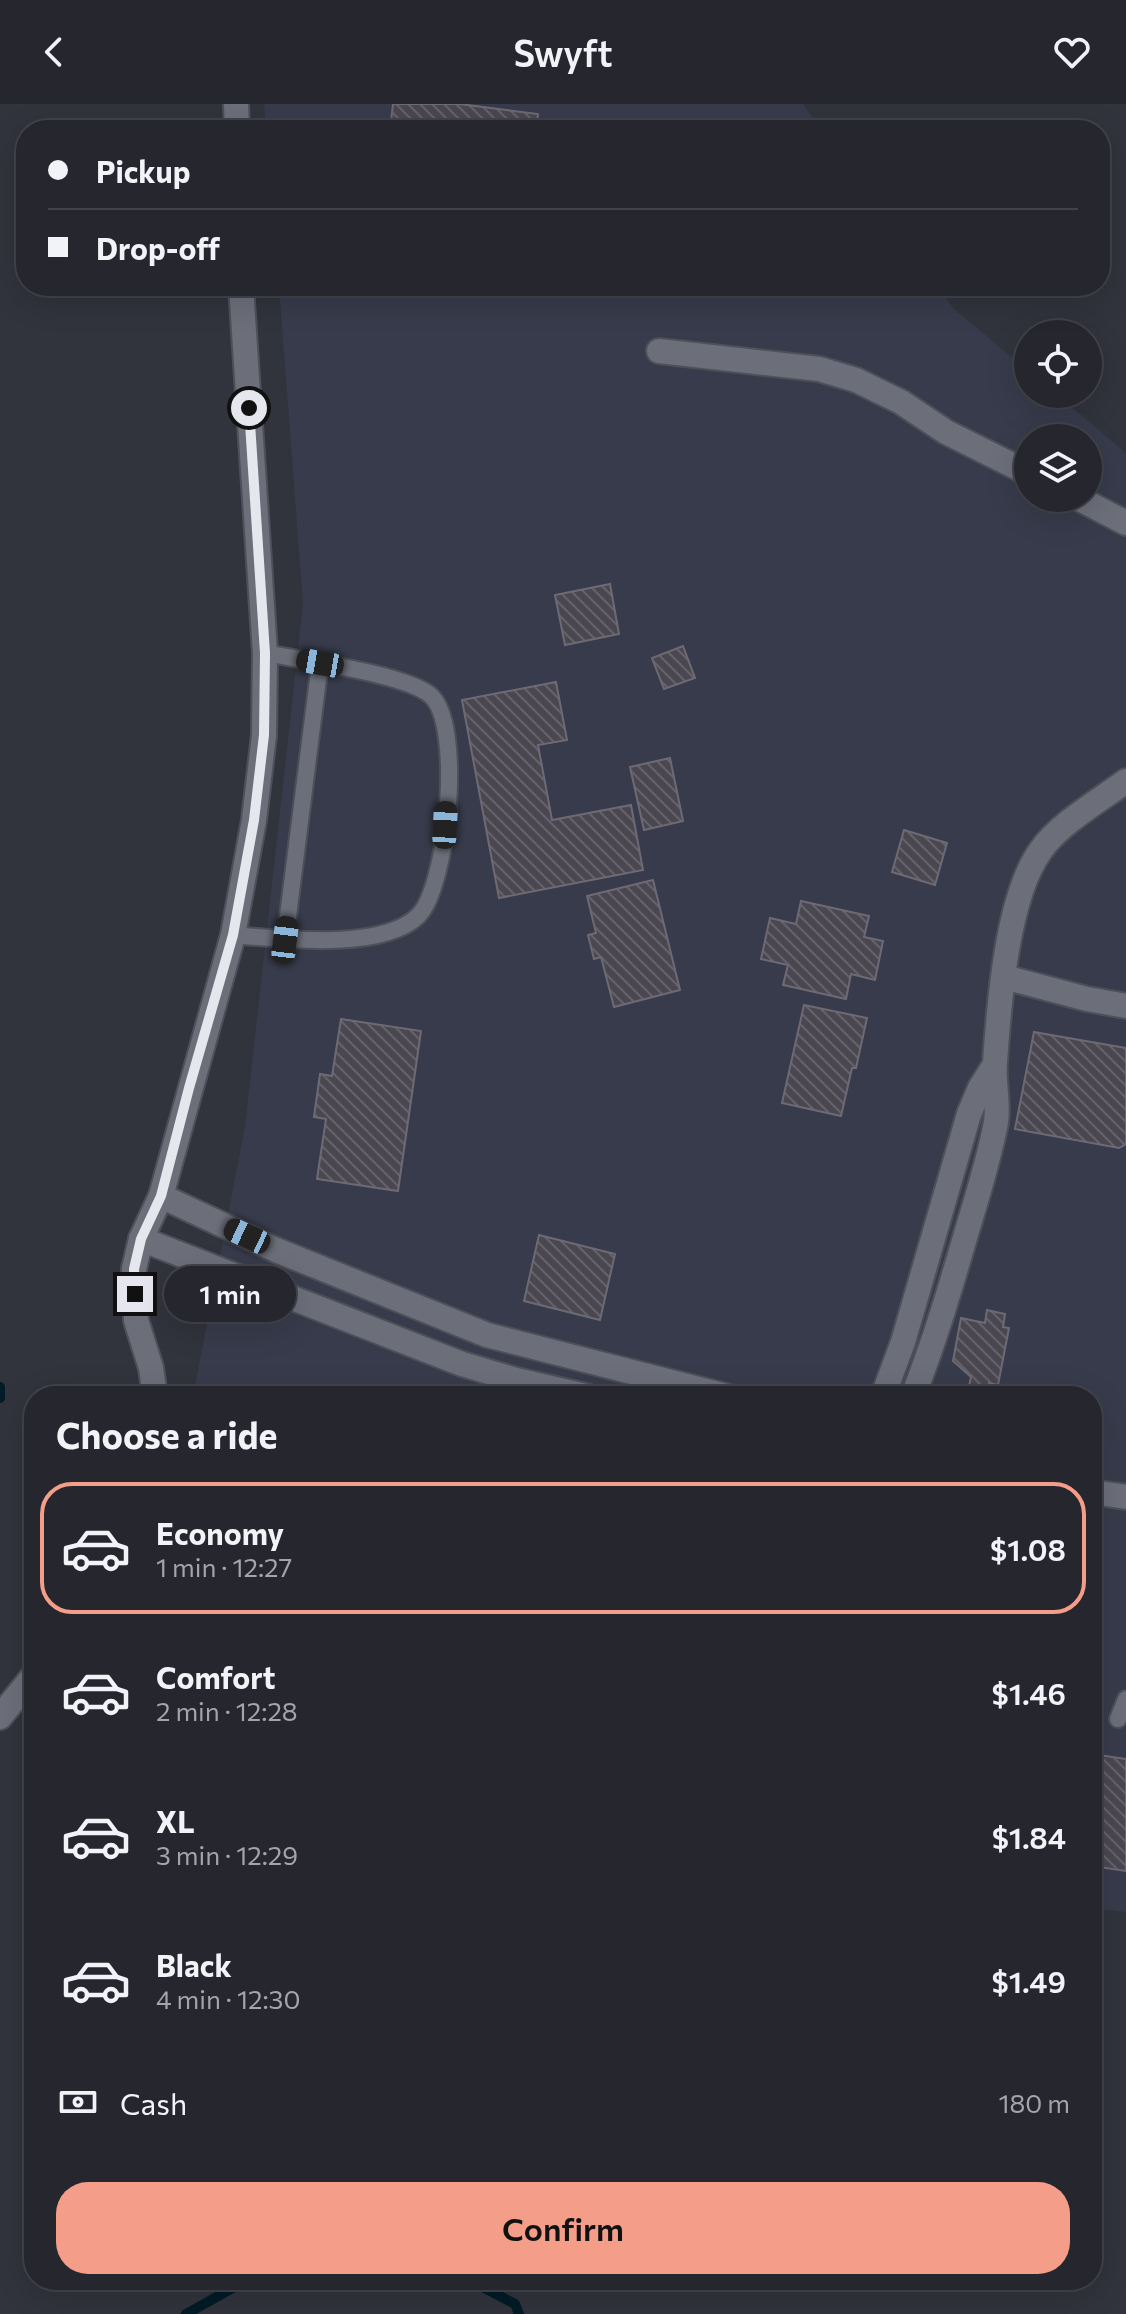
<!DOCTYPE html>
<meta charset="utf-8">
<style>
:root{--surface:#25262e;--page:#31323a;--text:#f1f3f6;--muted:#a3a5aa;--line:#42434a;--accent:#f49e89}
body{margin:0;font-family:Commissioner,sans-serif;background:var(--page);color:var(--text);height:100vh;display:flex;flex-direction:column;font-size:30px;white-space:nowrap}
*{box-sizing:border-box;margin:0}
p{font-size:26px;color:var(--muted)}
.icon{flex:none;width:44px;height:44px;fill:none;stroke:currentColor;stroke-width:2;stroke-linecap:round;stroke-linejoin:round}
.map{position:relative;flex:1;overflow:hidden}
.side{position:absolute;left:24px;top:1282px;width:1078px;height:904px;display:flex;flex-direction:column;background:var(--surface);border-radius:32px;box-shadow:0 8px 32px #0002,0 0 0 2px var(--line)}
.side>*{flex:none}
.top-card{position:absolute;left:16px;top:16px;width:1094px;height:176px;border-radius:32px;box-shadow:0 8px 32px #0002,0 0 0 2px var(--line);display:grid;align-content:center;height:176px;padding:0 32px;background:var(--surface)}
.fabs{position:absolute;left:1014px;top:216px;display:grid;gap:16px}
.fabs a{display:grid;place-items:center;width:88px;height:88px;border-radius:50%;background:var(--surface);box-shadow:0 8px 32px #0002,0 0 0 2px var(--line);font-size:40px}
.end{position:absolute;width:36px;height:36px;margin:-18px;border:10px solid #e6e7ee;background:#111;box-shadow:0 0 0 4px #111}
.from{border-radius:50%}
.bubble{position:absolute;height:56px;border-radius:28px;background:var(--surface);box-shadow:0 8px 32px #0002,0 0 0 2px var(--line);font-size:26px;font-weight:600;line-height:56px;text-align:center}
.car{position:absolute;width:24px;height:48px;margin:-24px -12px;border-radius:10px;box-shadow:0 0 6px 2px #0007;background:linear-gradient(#222 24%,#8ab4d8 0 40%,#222 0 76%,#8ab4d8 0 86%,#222 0)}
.top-card b{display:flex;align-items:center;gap:28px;height:76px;font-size:30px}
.top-card b+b{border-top:2px solid var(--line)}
.top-card i{width:20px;height:20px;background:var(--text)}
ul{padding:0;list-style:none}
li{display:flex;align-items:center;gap:24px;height:132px;margin:0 16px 12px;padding:0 16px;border:4px solid transparent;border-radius:32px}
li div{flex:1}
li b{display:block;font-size:30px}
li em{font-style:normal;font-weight:600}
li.active{border-color:var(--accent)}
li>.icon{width:72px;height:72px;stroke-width:1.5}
h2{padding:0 32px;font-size:36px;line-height:96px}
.pay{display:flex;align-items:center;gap:20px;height:88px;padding:0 32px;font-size:30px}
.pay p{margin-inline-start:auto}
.action{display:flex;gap:16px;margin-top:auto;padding:16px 32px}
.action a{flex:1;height:92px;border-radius:32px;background:var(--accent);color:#111;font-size:32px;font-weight:600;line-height:92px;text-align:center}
header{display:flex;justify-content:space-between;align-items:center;height:104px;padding:0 32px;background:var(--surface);font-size:36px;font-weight:600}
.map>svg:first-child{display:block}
.built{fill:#383b4b;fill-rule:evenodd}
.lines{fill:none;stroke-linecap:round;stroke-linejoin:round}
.stream{stroke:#021b26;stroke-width:10}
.building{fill:url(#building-back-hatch);stroke:#6d6a75;stroke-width:2}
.lane-casing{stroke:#4e5059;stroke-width:20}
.street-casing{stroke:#4e5059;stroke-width:28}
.secondary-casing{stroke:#4e5059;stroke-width:28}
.lane{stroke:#6c6f7a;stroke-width:16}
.street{stroke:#6c6f7a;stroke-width:24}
.secondary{stroke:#6c6f7a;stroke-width:24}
.route{stroke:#e6e7ee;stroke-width:10}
</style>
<header><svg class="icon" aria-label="back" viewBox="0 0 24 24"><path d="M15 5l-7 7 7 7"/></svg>Swyft<svg class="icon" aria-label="heart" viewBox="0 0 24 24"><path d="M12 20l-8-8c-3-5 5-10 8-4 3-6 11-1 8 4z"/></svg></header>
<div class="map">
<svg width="1126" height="2210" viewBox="0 0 1126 2210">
<defs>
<pattern id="building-back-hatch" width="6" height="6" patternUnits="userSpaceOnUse" patternTransform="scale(2)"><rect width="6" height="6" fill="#4a4751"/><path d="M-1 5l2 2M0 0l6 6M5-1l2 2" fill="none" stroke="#64626a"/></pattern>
</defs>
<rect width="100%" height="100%" fill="#31333d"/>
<path class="built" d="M264,0H803L822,26H266Z
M279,182H937L953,204L1028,267V290H1056L1126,349V1808L1092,1804V1292H193L245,1023L303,500ZM1028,334H1088V394H1028Z"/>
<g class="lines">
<path class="stream" d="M0,1283V1294
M469,2176L515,2200L519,2210
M186,2210L247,2176"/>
</g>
<path class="building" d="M393,0H460L538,10L536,26H390Z
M610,480L619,530L565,541L555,491Z
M683,542L695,574L664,585L652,554Z
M556,578L567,636L538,641L552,716L631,701L643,766L499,794L462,596Z
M670,654L683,717L644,726L630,663Z
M904,726L947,739L935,781L892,768Z
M653,776L680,886L614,903L601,853L594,855L588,831L596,829L587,792Z
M801,797L869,812L864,833L883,837L875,876L851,870L846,895L783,881L788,861L761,855L770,814L796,820Z
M804,901L867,914L856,964H852L841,1012L782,999Z
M341,915L421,927L398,1087L317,1075L326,1015L314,1013L320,970L332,972Z
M1034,928L1126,944V1040L1119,1044L1015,1025Z
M539,1131L615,1150L600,1216L524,1197Z
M987,1206L1005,1210L1003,1223L1009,1224L998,1281L989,1279L988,1286L969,1282L971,1273L953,1257L961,1214L985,1219Z
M1092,1650L1126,1655V1767L1092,1762Z"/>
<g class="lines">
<defs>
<path id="lane" d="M233,831C280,835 382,847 418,812C448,783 464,618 430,591C405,570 301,556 265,549
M285,836L320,559
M1118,1615L1126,1595"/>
<path id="street" d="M659,247L819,265L856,276L901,298L946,328L1028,369
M1078,394L1126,419
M1004,873L1087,895L1126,902
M161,1092L276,1146L487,1231L726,1292
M141,1135L462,1260L516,1276L586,1292
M883,1292L903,1238L969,1010L980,984L994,962
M913,1292C934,1239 950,1185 966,1130C977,1093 989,1056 996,1018C999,997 993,978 995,958C999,900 1007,792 1041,746C1059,720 1100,696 1126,677
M1092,1388L1126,1393"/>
<path id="secondary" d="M236,0L237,26
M155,1292L151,1264L136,1216L134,1165L141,1135L161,1092L233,831L254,716L264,631L265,549L241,182
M0,1613L34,1571"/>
</defs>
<use href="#lane" class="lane-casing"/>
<use href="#street" class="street-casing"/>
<use href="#secondary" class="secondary-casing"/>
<use href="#lane" class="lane"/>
<use href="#street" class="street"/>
<use href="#secondary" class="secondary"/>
</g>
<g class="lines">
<path class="route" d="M135,1190L134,1165L141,1135L161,1092L189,984L233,831L254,716L264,631L265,549L249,304"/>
</g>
</svg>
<div class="fabs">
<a><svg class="icon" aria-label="locate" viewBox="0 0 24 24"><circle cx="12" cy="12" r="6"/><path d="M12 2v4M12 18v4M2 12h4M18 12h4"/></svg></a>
<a><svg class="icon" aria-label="layers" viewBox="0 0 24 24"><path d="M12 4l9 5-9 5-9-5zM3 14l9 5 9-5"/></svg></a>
</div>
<i class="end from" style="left:249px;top:304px"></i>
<i class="end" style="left:135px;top:1190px"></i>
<div class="bubble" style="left:164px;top:1162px;width:132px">1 min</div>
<i class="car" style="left:320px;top:559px;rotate:280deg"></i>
<i class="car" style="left:445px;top:721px;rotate:3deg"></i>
<i class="car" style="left:285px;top:836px;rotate:7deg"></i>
<i class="car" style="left:247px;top:1132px;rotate:295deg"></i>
<div class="top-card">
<b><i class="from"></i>Pickup</b>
<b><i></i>Drop-off</b>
</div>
<section class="side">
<h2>Choose a ride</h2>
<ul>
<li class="active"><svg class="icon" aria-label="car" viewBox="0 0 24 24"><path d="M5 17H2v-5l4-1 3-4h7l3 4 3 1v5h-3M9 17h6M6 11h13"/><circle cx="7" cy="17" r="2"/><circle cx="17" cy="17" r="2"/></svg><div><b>Economy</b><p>1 min · 12:27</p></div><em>$1.08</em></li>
<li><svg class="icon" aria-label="car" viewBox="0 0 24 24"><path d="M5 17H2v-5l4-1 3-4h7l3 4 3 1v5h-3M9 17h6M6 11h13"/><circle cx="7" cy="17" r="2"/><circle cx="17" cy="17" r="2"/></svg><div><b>Comfort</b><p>2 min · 12:28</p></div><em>$1.46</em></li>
<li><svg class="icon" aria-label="car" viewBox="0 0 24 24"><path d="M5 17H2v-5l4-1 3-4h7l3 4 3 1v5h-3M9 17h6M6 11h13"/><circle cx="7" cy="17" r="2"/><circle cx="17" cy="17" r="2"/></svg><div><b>XL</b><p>3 min · 12:29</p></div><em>$1.84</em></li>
<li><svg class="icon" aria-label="car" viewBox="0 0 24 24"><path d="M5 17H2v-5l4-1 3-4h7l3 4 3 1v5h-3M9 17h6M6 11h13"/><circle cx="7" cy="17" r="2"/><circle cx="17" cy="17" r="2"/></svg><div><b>Black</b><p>4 min · 12:30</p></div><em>$1.49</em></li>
</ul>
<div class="pay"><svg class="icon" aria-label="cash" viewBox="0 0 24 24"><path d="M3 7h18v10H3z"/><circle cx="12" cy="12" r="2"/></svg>Cash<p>180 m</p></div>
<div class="action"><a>Confirm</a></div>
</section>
</div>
